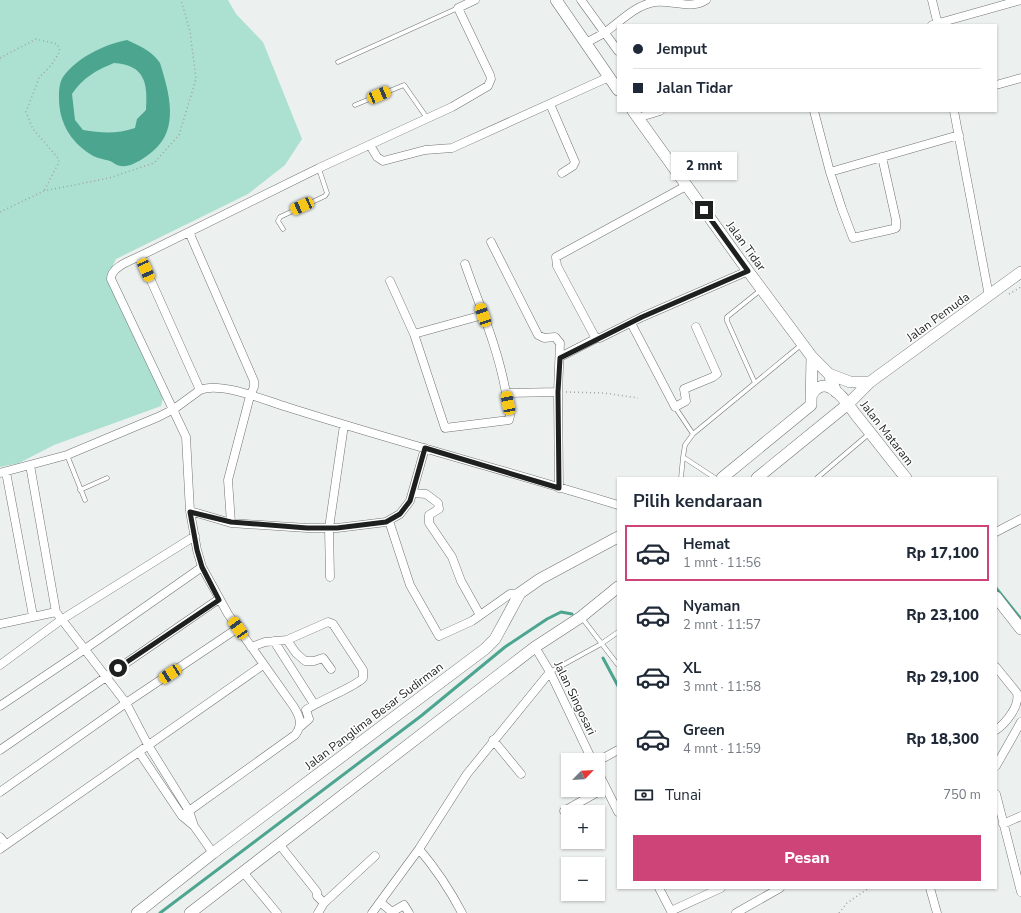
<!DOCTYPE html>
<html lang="id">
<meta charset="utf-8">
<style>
:root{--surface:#fff;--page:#f6f6f7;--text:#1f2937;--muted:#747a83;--line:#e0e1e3;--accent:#ce4378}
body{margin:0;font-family:"Nunito Sans",sans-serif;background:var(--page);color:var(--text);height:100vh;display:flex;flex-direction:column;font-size:15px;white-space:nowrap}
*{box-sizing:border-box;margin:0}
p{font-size:13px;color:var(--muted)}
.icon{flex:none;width:22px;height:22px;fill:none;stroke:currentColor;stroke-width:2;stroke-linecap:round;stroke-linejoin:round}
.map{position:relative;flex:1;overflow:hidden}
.panel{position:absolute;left:617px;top:477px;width:380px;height:412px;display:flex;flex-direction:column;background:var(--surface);border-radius:0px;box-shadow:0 1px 3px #0004}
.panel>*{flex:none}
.banner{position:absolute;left:617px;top:24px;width:380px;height:88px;border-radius:0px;box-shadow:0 1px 3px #0004;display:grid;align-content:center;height:88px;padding:0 16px;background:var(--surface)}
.needle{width:26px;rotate:65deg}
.fabs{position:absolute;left:561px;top:753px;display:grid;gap:8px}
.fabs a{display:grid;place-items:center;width:44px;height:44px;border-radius:0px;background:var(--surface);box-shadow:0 1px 3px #0004;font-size:20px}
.end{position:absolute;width:18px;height:18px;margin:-9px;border:5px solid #1e201f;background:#fff;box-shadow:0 0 0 2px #fff}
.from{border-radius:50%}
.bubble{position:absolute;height:28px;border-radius:0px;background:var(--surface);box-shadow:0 1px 3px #0004;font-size:13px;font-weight:800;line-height:28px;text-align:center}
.car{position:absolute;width:12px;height:24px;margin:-12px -6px;border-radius:5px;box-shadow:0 0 3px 1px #0007;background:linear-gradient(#f5c518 24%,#345 0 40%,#f5c518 0 76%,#345 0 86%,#f5c518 0)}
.banner b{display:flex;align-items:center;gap:14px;height:38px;font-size:15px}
.banner b+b{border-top:1px solid var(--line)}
.banner i{width:10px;height:10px;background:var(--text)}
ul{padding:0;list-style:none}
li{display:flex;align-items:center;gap:12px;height:56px;margin:0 8px 6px;padding:0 8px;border:2px solid transparent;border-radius:0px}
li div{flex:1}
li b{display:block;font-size:15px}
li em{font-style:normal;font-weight:800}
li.active{border-color:var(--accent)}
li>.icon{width:36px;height:36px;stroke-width:1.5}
h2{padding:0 16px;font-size:18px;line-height:48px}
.pay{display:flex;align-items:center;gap:10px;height:44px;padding:0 16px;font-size:15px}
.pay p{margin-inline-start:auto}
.primary-button{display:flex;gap:8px;margin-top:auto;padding:8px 16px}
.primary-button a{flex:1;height:46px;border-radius:0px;background:var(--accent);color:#fff;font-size:16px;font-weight:800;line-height:46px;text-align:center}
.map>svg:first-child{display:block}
.green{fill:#ace0d0}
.water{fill:#4ca58f;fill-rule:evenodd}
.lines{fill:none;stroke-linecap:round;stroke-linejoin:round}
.stream{stroke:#4ca58f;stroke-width:3}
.lane-casing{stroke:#717473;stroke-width:5}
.street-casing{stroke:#717473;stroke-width:9}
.secondary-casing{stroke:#717473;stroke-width:12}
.path{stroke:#a0a4a2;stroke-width:1.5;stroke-dasharray:1 3;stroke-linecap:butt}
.lane{stroke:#fff;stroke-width:4}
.street{stroke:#fff;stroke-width:8}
.secondary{stroke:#fff;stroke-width:11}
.route{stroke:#1e201f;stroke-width:5}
.labels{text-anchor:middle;stroke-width:3;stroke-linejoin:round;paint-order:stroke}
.street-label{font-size:12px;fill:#1e201f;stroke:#fff}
</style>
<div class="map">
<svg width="1021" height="913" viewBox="0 0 1021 913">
<rect width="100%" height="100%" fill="#ecf0ee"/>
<path class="green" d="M0,0H228L236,14L263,42L302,139L285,165L248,194L116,259L107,278L163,398L161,406L54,445L19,463L0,467Z"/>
<path class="water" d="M127,40C140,46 152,51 160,63C169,92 180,129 153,151C146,157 131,168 121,166C117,166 113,162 110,161C104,159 95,158 90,154C70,141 59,122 59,98C59,92 59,83 63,77C78,57 103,45 127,40ZM114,63C145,65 148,83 146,110L137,119L135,128C117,134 102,133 83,130L75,120L72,94C84,77 95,71 114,63Z"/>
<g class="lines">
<path class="stream" d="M996,588L1021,619
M603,658L618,686
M160,913L421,716L505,647L547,619L561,612L572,614"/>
<defs>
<path id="lane" d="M338,62L458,8
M355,105L404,85L427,118
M283,229L278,221L280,217L325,196L327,193L319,169
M755,383L727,321V317L762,289
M675,407L693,434
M67,455L85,500
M681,478L683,457
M715,478L683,457L685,445L693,434L801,345
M817,478L870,433
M80,490L107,478
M582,618L618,665
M550,672L601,644L618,632"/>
<path id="street" d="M581,0L618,51
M932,0L938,25
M932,25L1021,0
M585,43C591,40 598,37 604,33C620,22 635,5 655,2C672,0 691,10 706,0
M996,85L1021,78
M550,104L575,162L573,166L562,173
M814,111L830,172L959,135
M954,111L989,296
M637,118L660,111
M370,145L377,157L383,161L425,150L452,148L609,77
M830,172L842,209L853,238L893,229L896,228V220L882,157
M686,186L556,257L557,266L595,337L600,338L642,317L748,271
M189,232L254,381V387L250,396L228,480L231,523
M491,242L538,335L544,338L555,337L560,343L558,392L559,488
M140,256L200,390
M465,264C480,307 498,348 506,393L558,392
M390,281L414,334L445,428L509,420L510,416L506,393
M631,323L675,407L686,401L684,389L713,377L717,374L696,327
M414,334L483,315
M560,357L597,338
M30,465L56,612L126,703L148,745L189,811L194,826
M6,472L33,616
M0,473L67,455L158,417L174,409L200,390C221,381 266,401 287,407C397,442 508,471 618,505
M413,493L426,494L438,503L439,509L429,515V523L452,557L461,581L480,615
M190,511L231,523L307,528H337L386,522L400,514L410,501L425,448
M389,521L410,585L439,636L472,621L510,594L520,593
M996,532L1021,519
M330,577L329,528L344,425
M0,624L56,612
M287,640L296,653L305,661H314L323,658L331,669
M274,641L314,704
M251,647L265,642L287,640L328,622L333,624L363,670V678C357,686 318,701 306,710L309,719L301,726
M535,647L550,672L592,760
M0,665L61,620L195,536
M996,667L1017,693C1020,706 1006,723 996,730
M0,706L85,649L202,567
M493,740L521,774
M0,750L219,599
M139,752L182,816L194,826L213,853
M598,761L618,750
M996,766L1021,722
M598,772L618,812
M0,792L126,703L238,628
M996,794L1021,892
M564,811L605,788
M182,816L295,735C303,725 300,717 294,707L228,614L202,567L197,550L190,511L186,437L111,279C111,267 130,261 140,256L319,168L452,107L488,86L491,79L490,75L458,8L475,0
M1003,824L1021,816
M0,837L6,844
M279,844L317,892V896L324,903
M0,849L263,665
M419,849C436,869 450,890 462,913
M243,872L277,913
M659,888L672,913
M930,888L937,913
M380,902L392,912L404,905L409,913
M671,911L721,888
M318,913L324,903L375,856
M372,913L419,849L467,774L550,672
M736,913L780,888"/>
<path id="secondary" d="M556,0L618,90
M633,111L748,271L812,357L829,374L836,392
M829,374L850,382H870
M811,396C815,388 822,383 831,388C841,393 849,406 856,415C873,436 889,457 906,478
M722,478L811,405L812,357
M757,478L848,404L870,382L1021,272
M996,597L1021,629
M137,913L213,853L485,649L495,639L520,593L540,579L618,537
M190,913L535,647L581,617L618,587"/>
</defs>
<use href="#lane" class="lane-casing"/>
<use href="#street" class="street-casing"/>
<use href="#secondary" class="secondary-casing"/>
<path class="path" d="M0,58L36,39L57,44L60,51L52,64L39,78L26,112L33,129L58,158L59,162L44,191
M0,212L44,191L109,178L154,163L179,135L196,79L190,31L181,0
M1009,294L1021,287
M566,392L604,393L638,398
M839,913L847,903L869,888"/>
<use href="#lane" class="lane"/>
<use href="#street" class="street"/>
<use href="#secondary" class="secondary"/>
</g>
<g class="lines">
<path class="route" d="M118,668L219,600L202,567L197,550L190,512L231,522L307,528H337L386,522L400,514L410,501L425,448L559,488L558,392L560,358L642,317L748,271L704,210"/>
</g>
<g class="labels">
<g class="street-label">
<text transform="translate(746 246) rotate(54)" y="4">Jalan Tidar</text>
<text transform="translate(938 317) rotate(-36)" y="4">Jalan Pemuda</text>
<text transform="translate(887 433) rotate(52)" y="4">Jalan Mataram</text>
<text transform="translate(575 698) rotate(64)" y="4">Jalan Singosari</text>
<text transform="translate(374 716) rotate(-37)" y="4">Jalan Panglima Besar Sudirman</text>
</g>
</g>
</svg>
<div class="fabs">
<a><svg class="needle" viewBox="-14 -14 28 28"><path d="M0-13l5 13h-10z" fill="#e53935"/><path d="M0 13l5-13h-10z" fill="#747a83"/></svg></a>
<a>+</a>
<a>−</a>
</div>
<i class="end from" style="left:118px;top:668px"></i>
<i class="end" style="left:704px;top:210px"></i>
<div class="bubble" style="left:671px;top:152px;width:66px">2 mnt</div>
<i class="car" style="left:379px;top:95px;rotate:67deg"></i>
<i class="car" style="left:302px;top:206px;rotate:246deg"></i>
<i class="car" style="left:146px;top:270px;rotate:156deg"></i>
<i class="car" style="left:483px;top:315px;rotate:341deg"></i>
<i class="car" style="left:508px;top:403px;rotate:349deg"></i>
<i class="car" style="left:238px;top:628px;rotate:325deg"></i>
<i class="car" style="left:170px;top:674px;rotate:237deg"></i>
<div class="banner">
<b><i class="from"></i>Jemput</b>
<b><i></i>Jalan Tidar</b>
</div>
<section class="panel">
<h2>Pilih kendaraan</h2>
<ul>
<li class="active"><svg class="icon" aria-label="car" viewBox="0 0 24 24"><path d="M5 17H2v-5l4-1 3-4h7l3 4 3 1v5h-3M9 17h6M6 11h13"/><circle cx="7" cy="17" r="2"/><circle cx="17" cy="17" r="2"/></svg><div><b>Hemat</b><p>1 mnt · 11:56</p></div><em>Rp 17,100</em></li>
<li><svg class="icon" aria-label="car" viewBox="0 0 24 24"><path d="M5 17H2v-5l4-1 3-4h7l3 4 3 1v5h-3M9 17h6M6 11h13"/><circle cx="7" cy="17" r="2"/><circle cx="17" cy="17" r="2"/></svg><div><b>Nyaman</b><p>2 mnt · 11:57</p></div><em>Rp 23,100</em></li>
<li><svg class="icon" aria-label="car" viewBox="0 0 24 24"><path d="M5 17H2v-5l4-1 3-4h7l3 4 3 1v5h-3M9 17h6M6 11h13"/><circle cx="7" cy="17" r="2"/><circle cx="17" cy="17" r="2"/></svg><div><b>XL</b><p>3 mnt · 11:58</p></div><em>Rp 29,100</em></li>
<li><svg class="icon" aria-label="car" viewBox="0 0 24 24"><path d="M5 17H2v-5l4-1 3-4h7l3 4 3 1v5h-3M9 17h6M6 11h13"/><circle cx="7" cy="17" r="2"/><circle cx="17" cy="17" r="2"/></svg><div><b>Green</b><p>4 mnt · 11:59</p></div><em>Rp 18,300</em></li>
</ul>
<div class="pay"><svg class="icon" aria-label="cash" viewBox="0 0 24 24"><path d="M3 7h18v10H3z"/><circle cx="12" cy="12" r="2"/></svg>Tunai<p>750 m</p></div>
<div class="primary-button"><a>Pesan</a></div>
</section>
</div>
